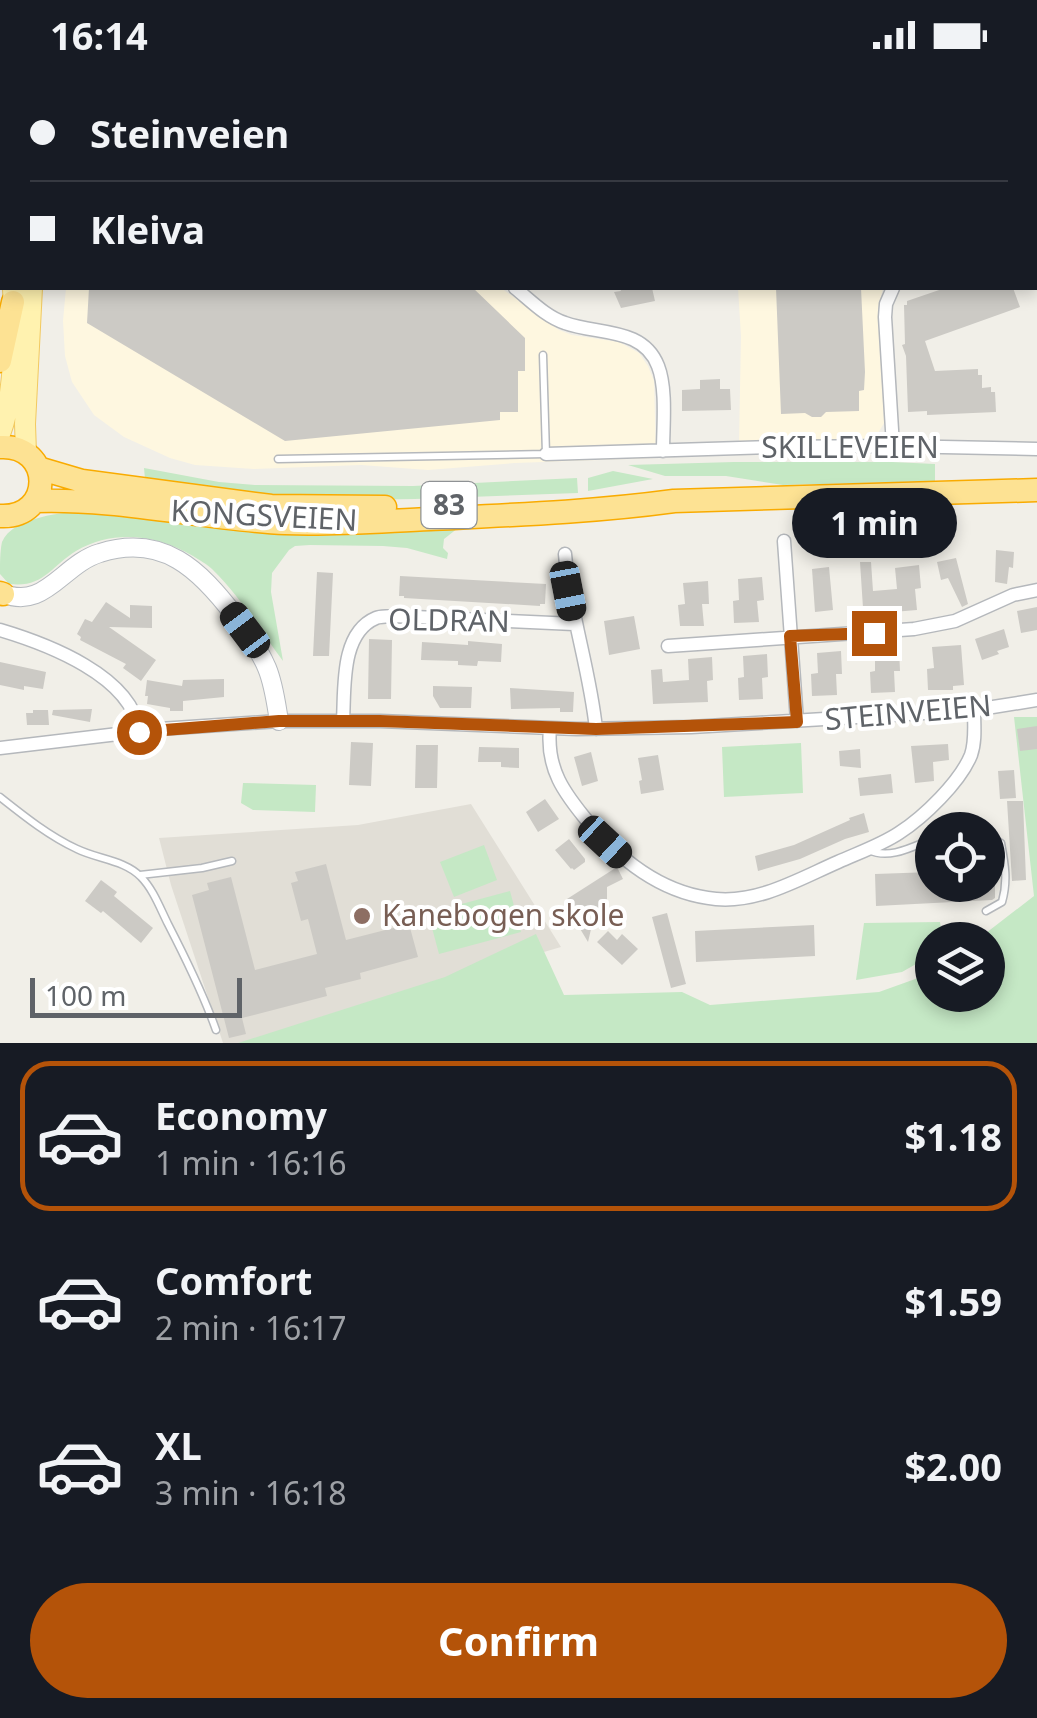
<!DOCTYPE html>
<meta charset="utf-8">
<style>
:root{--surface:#171b24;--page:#242831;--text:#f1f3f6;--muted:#9ea1a6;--line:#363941;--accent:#b45309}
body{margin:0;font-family:"Noto Sans",sans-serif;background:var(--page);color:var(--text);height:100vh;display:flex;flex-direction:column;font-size:38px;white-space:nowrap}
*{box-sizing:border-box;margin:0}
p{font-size:32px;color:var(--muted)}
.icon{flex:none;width:55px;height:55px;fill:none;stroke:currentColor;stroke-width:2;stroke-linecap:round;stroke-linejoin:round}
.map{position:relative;height:973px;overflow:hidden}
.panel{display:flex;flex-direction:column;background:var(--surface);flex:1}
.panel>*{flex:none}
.banner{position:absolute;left:0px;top:0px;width:1038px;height:220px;box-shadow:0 5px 15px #0003;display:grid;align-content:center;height:220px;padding:0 30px;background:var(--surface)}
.fabs{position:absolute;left:915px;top:742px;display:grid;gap:20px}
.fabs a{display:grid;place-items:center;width:90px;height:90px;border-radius:50%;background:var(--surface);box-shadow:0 5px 15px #0003;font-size:50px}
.scale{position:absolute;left:30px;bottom:25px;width:212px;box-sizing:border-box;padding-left:10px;border:5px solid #5f6368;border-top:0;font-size:28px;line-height:35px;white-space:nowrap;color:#5f6368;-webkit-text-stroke:8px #fff;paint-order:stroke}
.end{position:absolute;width:45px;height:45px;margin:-22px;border:12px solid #b45309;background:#fff;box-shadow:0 0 0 5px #fff}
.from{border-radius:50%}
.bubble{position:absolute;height:70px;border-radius:35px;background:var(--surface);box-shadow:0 5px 15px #0003;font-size:32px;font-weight:700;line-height:70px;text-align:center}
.car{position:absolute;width:30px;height:60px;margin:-30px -15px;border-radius:12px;box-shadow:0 0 8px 2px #0007;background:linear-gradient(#222 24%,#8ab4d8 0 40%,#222 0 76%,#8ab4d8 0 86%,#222 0)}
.banner b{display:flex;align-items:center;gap:35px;height:95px;font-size:38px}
.banner b+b{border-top:2px solid var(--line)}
.banner i{width:25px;height:25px;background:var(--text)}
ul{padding:18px 0 0;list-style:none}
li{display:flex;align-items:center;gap:30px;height:150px;margin:0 20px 15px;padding:0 10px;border:5px solid transparent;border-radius:30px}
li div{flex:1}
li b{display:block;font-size:38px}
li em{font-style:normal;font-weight:700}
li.selected{border-color:var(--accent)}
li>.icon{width:90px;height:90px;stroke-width:1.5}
.action{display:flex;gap:20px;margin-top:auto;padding:20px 30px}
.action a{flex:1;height:115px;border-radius:60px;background:var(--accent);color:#fff;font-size:40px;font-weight:700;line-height:115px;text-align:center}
.status{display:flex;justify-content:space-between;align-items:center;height:70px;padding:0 50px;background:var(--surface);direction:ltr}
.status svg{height:28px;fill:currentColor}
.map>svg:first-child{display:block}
.commercial{fill:#fef7e0}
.education{fill:#e1ded6}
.green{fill:#c5e8c5}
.building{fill:#cccac5}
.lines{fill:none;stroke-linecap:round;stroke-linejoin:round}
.lane-casing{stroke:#b5b8bc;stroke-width:9}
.street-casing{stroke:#b5b8bc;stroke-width:15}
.secondary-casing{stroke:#b6babf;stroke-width:20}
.primary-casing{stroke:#f2c960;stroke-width:22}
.highway-casing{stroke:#f9ab00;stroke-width:25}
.lane{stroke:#fff;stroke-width:6}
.street{stroke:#fff;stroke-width:12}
.secondary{stroke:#fff;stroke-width:18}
.primary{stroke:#fff2af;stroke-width:20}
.highway{stroke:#fde293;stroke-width:22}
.route{stroke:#b45309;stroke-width:12}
.education-dot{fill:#8d6e63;stroke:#fff;stroke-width:4}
.labels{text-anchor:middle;stroke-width:8;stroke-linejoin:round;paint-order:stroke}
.shield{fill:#fff;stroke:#8f9295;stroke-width:2.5}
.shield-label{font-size:28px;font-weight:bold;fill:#5f6368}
.street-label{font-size:30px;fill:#5f6368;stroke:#fff}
.education-label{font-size:30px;fill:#785e54;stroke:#fff;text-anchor:start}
</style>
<div class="status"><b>16:14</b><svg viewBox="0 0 49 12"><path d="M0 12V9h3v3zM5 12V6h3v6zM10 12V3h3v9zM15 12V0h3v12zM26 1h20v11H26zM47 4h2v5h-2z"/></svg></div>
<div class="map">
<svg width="1037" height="973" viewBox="0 0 1037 973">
<rect width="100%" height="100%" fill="#f1efe8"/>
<path class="commercial" d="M66,218H501L559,260L572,265L619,272L639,283L648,296L654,311L656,388L515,393L428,400L361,395L254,399L195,395L170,388L124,367L94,345L72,312L65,286L63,251Z
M738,218H883L878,239L884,353L877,365L864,370L739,373L741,266Z"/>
<path class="education" d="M471,734L561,877L421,918L253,973H223L171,815L159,768L358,755Z"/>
<path class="green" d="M0,0H413L408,2H2V207L0,208Z
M734,392H892L935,394V411L783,415L726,406H665L628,395Z
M144,398L219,412L255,415L413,416L577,408L578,423L415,429L289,431L145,409Z
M613,401L653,409L588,421V408Z
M89,440L458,458L444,469L443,478L448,483L447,489L407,478L383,476L310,475L295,476L289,480L272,503L271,522L283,591C261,561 239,525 212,499C207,494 199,490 193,486C157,465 114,459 76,481C50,497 44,518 9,514L0,504C0,494 0,481 2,472C13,446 64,443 89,440Z
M1014,647H1037V973H238L445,907L536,864L564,925L682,922L710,935L879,922L932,903V925H988V870H977L1034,826Z
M801,673L803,723L724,727L722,677Z
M243,713L316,715L315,742L253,740L241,733Z
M484,775L497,810L454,827L440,792Z
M510,821L521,862L439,884L428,843Z
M940,852L943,870H932V885L902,902L856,910L864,853Z"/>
<path class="building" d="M89,218H473L525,268V301H518V342H500V350L285,371L87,253Z
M620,218H652L655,231L621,238L614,222L621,221Z
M776,218H861L865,302L864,320L859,321V341L826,342L821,347H812L805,343L781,344Z
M945,218H1013L1020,237L925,271L935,301L978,299V305H982V318L991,317V322H995L996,342L927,345V341L908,342L906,286L902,275L905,274L904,235H907V231Z
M720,309V319H730L731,340L682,341V320L700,319V310Z
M996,480L1014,482L1013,498L1009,497L1007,514L995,512Z
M956,488L968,534L962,537L948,508L941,510L937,492Z
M860,492H871L873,521L897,519L895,498L919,495L921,518L915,519L917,540L893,542L892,536L863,538Z
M829,497L833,540L815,542L812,499Z
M317,502L333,503L329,586H313Z
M400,506L546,514L545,534H540V536L404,528V526H399Z
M762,507L764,530L757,531L759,552L734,553L733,531L739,530L738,509Z
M708,511L709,534H702L704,556H680L678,535L685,534L683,513Z
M106,532L130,548V535L152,536V558L109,557L156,590L141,611L123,598L126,594L80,570L81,567L77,564L85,549L92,552Z
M1037,537V560L1021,563L1017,541Z
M634,546L640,579L609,585L604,551Z
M1004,559L1009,577L997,581L999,584L982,590L975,569Z
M369,569L392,570L391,629H368Z
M468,571L502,574L501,592L478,591L477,596L458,595V591L421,590L422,572L468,575Z
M961,575L964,615L953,616V620H928L927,599L934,598L932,577Z
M899,578L900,601H894L895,622L871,623L870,602L875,601V580Z
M841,581L842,604H836L837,625L812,626L811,604L818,603L817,583Z
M767,584L768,607L762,608L763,629L739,630L738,608L744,607L743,586Z
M712,587L713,610L707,611L708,632L653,634L651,600L662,599L663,612L689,610L688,589Z
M0,592L46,602L43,619L24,616V620L0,615Z
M224,609V627L183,631V641H170V638L147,634L148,626H145L147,610L182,616L183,610Z
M433,616L472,617L471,638H440L433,626Z
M510,618L574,622L573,642H560V638L511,639Z
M92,639L90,652L52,645L53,640Z
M33,640H48L49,655H27L26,643H33Z
M1037,656V679L1020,681L1017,659Z
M351,672L373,673L371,716L349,715Z
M948,674L949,690L933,692L934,711L915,713L911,676Z
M416,675H438L437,718H415Z
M479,677L519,678V698L501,697V692H478Z
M860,679L861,698L840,696L839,681Z
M591,682L598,711L582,716L574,687Z
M658,685L664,720L641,724L639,711L642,710L638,688Z
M1014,700L1016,728L1000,729L998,701Z
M891,704L893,723L860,726L858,708Z
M545,729L559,749L538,762L526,742Z
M1007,731H1023L1026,810L1012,811Z
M864,743L869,762L845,769L800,789L758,801L755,786L794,775L850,750L849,748Z
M569,769L585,789V792L574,800L572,798L571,799L555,780Z
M326,794L346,870L409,854L418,887L360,903L361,909L325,918L327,926L242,948L246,964L229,968L192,825L209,820L207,813L231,807L255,900L317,884L308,849L301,851L291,813L298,811L295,802Z
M617,797L623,809L607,817V833L587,847L592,855L588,872L567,837L571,835L567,829Z
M932,802V815H995V828L992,830L876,836L875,804Z
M101,810L117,822L114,826L153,858L141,873L103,841L101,843L85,831Z
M667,843L686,914L671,918L652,847Z
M814,855L815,886L696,892L695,861Z
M608,861L617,870L622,864L638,879L622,895L597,872Z"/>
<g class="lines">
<defs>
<path id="lane" d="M62,2L72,0
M321,2L330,0
M278,389L546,384L543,285
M0,727C24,746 49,766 77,779C97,789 125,790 141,807C153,819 160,838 168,854C186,889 203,923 216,960
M869,780C889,790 912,777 932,769
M140,805L202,798L232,791
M986,841L1002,832C1008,811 1005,794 1001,773L988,765"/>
<path id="street" d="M1021,0L1023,2
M493,2L494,0
M910,2L911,0
M1035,22L1037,26
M1035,134L1037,125
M1035,161L1037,160
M515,218C530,230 546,247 565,253C598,265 643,257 658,296C667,319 663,356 663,381
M893,376L885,247L886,234L893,218
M546,384L773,377L893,376L1037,379
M784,471L797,651
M565,484C570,544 590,600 596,659
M0,560C47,574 132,606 139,661
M668,576L914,559L955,551L1013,525L1037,520
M343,650C345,619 340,563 376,548C381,546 387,547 392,546L574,554
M550,658C546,699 564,723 589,753C622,792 663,824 716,829C759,833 799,809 838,792C858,783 881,775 899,763C924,747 960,712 971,685C976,671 974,655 974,640
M0,678L160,659L279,651H380L577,659L691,657L974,640L1037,630"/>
<path id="secondary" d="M0,522C44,543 62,494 100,483C163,463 200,500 235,546C247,562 259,579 267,598C274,615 276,633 279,651"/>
<path id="primary" d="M0,44L2,51
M0,121L2,119
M0,175L2,177
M0,364C15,325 15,260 13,218
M26,383L25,354L32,218"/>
<path id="highway" d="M0,291L13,232
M0,377C54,374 54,449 0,446
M38,398L82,411L271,436L385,437
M35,431C119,428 202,449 285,453C334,455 382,451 430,449C511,445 593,442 674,431L1037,420
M0,523L3,524"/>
</defs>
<use href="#lane" class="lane-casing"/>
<use href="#street" class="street-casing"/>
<use href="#secondary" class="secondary-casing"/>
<use href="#primary" class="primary-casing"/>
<use href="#highway" class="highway-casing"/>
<use href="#lane" class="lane"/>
<use href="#street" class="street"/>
<use href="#secondary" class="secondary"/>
<use href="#primary" class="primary"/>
<use href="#highway" class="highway"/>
</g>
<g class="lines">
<path class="route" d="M139,662L279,651H380L596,659L797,652L790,566L874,563"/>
</g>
<circle class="education-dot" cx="362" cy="846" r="10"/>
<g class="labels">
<rect class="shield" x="421.5" y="412" width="55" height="46" rx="8"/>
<g class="shield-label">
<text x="449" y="445">83</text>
</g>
<g class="street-label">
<text x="850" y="388">SKILLEVEIEN</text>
<text transform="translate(264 446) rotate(3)" y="10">KONGSVEIEN</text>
<text transform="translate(449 551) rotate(1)" y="10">OLDRAN</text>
<text transform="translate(908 643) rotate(-5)" y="10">STEINVEIEN</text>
</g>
<g class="education-label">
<text x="382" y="856">Kanebogen skole</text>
</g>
</g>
</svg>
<div class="fabs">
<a><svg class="icon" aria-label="locate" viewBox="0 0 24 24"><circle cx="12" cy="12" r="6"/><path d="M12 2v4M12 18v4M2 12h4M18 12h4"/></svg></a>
<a><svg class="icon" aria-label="layers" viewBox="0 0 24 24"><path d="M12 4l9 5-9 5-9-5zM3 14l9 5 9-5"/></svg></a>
</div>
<div class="scale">100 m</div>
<i class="end from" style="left:139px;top:662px"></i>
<i class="end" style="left:874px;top:563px"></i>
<div class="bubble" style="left:792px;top:418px;width:165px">1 min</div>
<i class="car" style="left:568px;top:521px;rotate:169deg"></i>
<i class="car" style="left:245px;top:560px;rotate:323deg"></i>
<i class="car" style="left:605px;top:772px;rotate:133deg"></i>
<div class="banner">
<b><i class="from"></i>Steinveien</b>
<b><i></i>Kleiva</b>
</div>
</div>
<section class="panel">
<ul>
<li class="selected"><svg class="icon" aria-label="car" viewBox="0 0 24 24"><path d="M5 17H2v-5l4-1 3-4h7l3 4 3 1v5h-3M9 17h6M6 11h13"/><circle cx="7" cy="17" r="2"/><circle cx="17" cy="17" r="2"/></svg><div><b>Economy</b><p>1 min · 16:16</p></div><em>$1.18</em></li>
<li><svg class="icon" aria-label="car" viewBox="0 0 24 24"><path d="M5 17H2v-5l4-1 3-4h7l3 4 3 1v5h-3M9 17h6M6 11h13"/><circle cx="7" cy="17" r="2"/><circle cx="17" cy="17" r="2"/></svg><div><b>Comfort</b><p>2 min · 16:17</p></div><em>$1.59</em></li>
<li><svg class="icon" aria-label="car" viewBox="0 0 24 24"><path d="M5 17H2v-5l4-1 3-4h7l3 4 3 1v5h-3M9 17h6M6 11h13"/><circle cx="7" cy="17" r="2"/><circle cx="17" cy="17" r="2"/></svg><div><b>XL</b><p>3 min · 16:18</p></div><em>$2.00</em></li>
</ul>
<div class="action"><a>Confirm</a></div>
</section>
